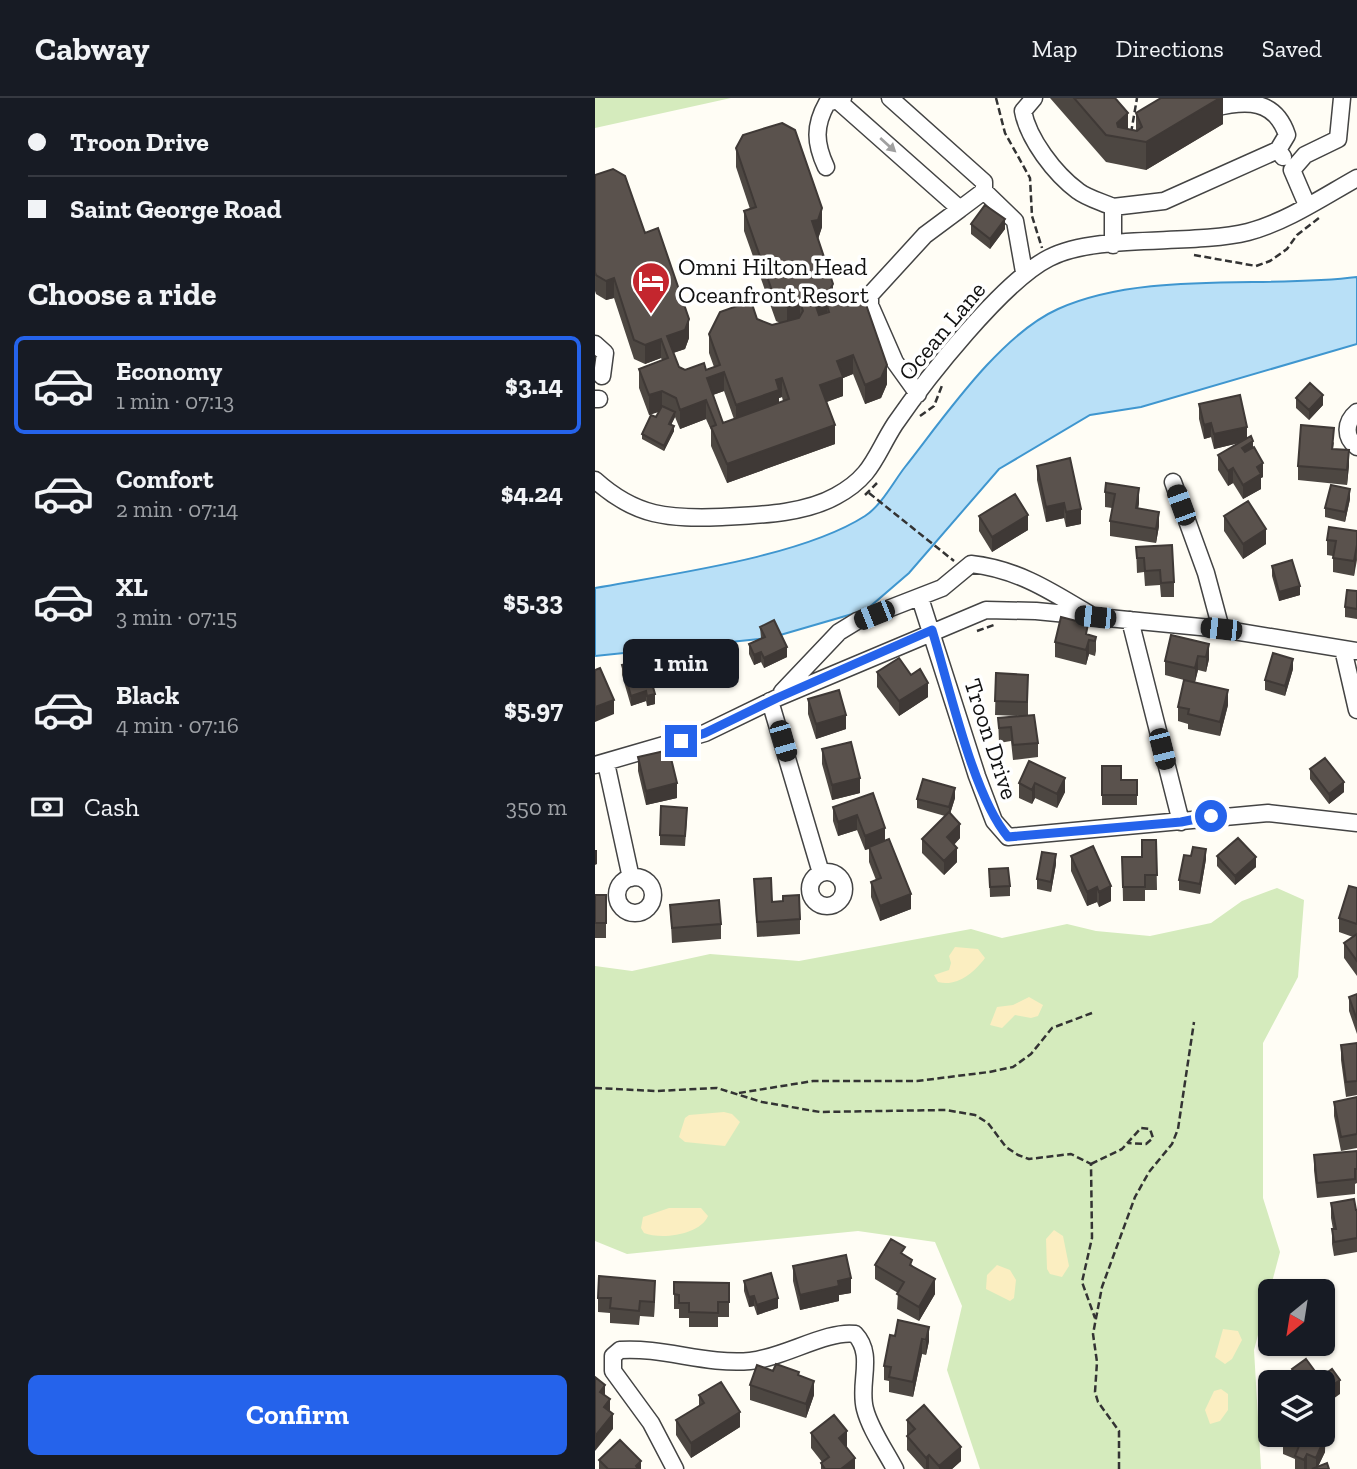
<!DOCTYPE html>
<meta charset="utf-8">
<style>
:root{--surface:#171b24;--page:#242831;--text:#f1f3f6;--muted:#9ea1a6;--line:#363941;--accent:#2563eb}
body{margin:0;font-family:"Zilla Slab",serif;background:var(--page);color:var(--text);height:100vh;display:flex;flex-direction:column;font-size:26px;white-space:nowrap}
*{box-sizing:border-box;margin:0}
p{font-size:23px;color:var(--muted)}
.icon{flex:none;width:38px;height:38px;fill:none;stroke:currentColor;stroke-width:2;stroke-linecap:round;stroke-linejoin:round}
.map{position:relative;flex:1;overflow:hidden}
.panel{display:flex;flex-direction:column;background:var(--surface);width:595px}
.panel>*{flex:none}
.top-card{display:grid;align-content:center;height:154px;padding:0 28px;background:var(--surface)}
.needle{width:46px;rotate:210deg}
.fabs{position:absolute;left:663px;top:1181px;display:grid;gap:14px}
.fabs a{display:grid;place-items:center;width:77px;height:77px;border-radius:10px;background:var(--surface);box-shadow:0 2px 5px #0004;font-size:35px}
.end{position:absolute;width:32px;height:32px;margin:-16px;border:9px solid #2563eb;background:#fff;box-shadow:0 0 0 4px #fff}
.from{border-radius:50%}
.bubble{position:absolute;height:49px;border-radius:10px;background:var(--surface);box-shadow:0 2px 5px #0004;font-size:23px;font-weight:700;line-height:49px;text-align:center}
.car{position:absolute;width:21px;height:42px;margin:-21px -10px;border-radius:9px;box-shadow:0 0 5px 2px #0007;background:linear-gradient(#222 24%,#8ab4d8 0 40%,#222 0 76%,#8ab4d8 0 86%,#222 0)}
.top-card b{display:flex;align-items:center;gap:24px;height:66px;font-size:26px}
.top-card b+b{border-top:2px solid var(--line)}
.top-card i{width:18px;height:18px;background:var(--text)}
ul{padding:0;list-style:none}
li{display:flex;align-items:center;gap:21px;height:98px;margin:0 14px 10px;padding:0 14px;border:4px solid transparent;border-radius:10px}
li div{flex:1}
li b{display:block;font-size:26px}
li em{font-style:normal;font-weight:700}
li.active{border-color:var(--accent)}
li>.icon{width:63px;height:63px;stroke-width:1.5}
h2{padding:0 28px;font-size:32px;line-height:84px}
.pay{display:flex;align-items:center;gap:18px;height:77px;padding:0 28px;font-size:26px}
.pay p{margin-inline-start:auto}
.action{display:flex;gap:14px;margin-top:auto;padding:14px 28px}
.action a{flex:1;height:80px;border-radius:10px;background:var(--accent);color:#fff;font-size:28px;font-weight:700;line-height:80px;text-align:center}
header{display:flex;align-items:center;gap:42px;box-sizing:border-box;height:98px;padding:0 35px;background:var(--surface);border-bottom:2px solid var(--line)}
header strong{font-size:33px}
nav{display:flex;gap:38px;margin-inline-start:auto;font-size:24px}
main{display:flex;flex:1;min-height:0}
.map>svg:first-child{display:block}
.green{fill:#d5ebbd}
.sand{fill:#fbeec1}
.water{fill:#b9e0f7;stroke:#3f96cf;stroke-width:2}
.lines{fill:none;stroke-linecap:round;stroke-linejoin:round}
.minor-casing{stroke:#444;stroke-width:19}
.path{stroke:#333;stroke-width:2.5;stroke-dasharray:7 3.5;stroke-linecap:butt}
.minor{stroke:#fff;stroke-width:16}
.wall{fill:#4d4742;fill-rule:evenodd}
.shaded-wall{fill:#3f3936}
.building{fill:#5a524d;stroke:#3f3936;stroke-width:2;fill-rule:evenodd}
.oneway{fill:#a0a0a0}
.route{stroke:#2563eb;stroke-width:9}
.labels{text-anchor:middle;stroke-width:7;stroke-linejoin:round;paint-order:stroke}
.poi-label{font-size:24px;fill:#111;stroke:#fff;text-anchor:start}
.street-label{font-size:24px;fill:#111;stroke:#fff}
</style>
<header>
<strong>Cabway</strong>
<nav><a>Map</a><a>Directions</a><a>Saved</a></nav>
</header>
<main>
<section class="panel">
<div class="top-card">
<b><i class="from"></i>Troon Drive</b>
<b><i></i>Saint George Road</b>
</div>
<h2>Choose a ride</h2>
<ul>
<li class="active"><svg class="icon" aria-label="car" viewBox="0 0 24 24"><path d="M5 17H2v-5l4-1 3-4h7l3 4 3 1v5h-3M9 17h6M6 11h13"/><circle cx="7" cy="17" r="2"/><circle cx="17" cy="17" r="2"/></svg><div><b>Economy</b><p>1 min · 07:13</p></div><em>$3.14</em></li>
<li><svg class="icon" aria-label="car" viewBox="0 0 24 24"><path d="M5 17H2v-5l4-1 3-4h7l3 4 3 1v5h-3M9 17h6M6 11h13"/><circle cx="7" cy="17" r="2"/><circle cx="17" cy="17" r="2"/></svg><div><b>Comfort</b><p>2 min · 07:14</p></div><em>$4.24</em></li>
<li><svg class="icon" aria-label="car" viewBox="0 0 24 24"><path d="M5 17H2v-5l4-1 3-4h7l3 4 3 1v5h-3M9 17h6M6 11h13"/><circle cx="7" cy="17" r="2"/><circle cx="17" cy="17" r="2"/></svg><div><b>XL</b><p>3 min · 07:15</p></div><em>$5.33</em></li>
<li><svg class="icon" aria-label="car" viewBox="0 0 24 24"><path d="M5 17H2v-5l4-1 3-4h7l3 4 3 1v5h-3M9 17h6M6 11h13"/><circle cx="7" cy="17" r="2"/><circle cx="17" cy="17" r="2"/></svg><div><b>Black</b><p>4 min · 07:16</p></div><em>$5.97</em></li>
</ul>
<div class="pay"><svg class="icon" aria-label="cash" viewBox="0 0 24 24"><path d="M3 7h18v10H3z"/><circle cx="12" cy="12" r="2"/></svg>Cash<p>350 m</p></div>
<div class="action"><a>Confirm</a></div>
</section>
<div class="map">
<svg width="762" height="1371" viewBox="0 0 762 1371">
<rect width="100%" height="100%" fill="#fffdf5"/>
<path class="green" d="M0,0H136L0,30Z
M682,790L709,802L703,879L668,945V1100L685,1154L659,1252L666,1371H385L352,1272L367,1208L340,1144L263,1133L32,1156L0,1143V868L37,873L115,856L204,863L376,831L407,840L472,826L501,833L555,838L616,825L647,803Z"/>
<path class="sand" d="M360,849L383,851L390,860C379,875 362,889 343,884L339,877L354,872L356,865L354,858Z
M434,899L448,907L443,918L436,920L420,917L407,930L395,927L402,909L418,907Z
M129,1014L137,1016L145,1024L130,1048L90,1044L84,1039L90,1020L94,1017Z
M74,1110H106L113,1118C105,1137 66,1142 49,1135L46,1130L48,1119Z
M459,1132L468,1138L474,1168L467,1179L455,1176L452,1171L451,1141Z
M402,1167L415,1172L421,1182L419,1200L415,1203L391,1191L392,1177Z
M628,1231L643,1233L647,1242L637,1261L630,1266L620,1259Z
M626,1291L633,1296V1312L625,1323L615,1326L610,1312L619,1293Z"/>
<path class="water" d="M762,179V246L546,309L495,317L404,371L314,475L271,512L175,540L0,558V490C76,476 206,459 270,418C286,408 299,383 310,369C350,318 405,237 463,211C550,172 669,191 762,179Z"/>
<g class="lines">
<defs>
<path id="minor" d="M295,0L389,84V93L420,123L429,174
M439,0L428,13C433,41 460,76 483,93C492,100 507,104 518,109V147
M242,2L365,111L389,93
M619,10C651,2 680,1 692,37L683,52L688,59
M231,69C220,45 219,28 232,5L248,0
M712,107L697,72L710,57L743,41L747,0
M518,109L569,103L683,52
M0,246L10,255L7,278
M323,296L300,264L275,207V197L330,137L365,111
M0,301H4
M762,314C750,324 749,339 762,349
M0,382C41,419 74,421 127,419C163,417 209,416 241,398C278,378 280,357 300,326C331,281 408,183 454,160C502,135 596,148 653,134C691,124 728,99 762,80
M578,384L611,475L626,531
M325,500L382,678L399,723L413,739L673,715L762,725
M535,522L586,724
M748,551L762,612
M187,594L244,534L262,523L347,490L376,466C422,471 456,493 494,516
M175,603L226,775
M11,665L36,780
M0,667L110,635L182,600L391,512L441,513L626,531L762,553
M215 791a17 17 0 1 1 34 0a17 17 0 1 1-34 0Z
M22 797a18 18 0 1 1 36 0a18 18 0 1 1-36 0Z
M80,1371L56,1325L18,1273V1258L25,1252C68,1249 111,1267 155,1263C188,1260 232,1232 260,1236C280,1257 263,1285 270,1311C275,1331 290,1352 300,1371"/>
</defs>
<use href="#minor" class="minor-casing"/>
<path class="path" d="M401,0L410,35L435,80L437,118L447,150
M536,35L542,0
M599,157L661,168L675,163L692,151L702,137L724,120
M325,318L339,308L348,285
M274,395L359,463
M270,397L282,385
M382,533L399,527
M0,990L61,993L122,990L167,1004L225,1014L351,1012L380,1017L393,1025L411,1049L423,1057L434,1061L476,1056L496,1066L497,1140L487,1184L500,1220
M144,995L218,983H322L394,974L418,969L436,956L457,930L497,915
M496,1066L527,1051L546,1030L555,1031L558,1040L551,1046L533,1045
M524,1371V1333L503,1304L500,1294L502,1264L498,1236L507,1189L540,1099L554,1074L577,1046L583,1031L599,924"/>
<use href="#minor" class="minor"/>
</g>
<path class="wall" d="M455,0H520L533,31L541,32V15L628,0V26L551,72L511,64Z
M141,50L227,129L223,141L238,205L292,286L286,300L270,306L258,276L248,280V298L232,304L240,346L132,385L116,348V332L111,321L85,331L80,319L76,327L79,333L69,353L47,341V336L61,319L64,313L54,317L44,290V271L67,262L66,260L50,266L39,261L19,200L11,202L1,196L0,193V77L50,135L94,240L90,251L78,255L84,269L90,272H111L119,269L114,255V236L162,221L177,227L185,225L181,223L149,133V113L155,111L141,69ZM129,293L139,321L128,325L118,297ZM187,299L188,303L184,305V300Z
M376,126L410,131L395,151L376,136Z
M701,300L728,307L714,322L701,310Z
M604,306L652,341L658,349L668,379L666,380V391L648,401L638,385L633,388L623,372V357L644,345L619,351L616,339L609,341L604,321Z
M739,344L738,351L754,367L752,387L703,382V368Z
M442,368L486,426L471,429L469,420L451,424L442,382Z
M511,385L544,405L543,410L564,428L561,445L515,438V423L517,410L510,409V394Z
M755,401L750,424L730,419V410Z
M384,418L433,432L397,454L384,433Z
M629,418L671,446L648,461L629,433Z
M762,433V462L759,478L738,474V458L732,457V442Z
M541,449L579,484V499H566L565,487L550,488L549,474L542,475Z
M677,468L705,497L684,503L677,478Z
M762,493V521L750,519V509Z
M165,529L192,559L169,570L166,564L159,567L154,556V546L166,540Z
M493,537L501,539V553L500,558L494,556L491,567L460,559V544Z
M576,537L614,561L611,574L603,572L600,584L633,607L625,638L593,631V626L583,623V609L589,582L570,577V563Z
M27,567L60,606L52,608L51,603L36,608L27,577Z
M698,571L690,598L670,592V582Z
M282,574L316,577L333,599L304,618L282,589Z
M401,575L433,577V617L443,645V659L418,662L416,643L404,645L403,620L425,618L400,617Z
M213,601L251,631L221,641L213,616Z
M227,651L265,695L237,702L227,666Z
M43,659L82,700L51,707L43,673Z
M507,668L526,682H542V707H507Z
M715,671L749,694L734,706L715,681Z
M470,680V694L462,710L440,700L437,706L424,700V685Z
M278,695L290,743L316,811L285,823L276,799V784L281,782L274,764V751L270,752L262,732L243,738L238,723V709Z
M360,700L355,716L365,740L359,747L362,764L349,777L327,755V741L350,718L322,710V701Z
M92,720L90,748L65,747V737Z
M561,742L562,792H550V803H528L527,759H547Z
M476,758L516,803L504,809L502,804L492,808L476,773Z
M596,758L611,761L605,796L584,792V782Z
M622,758L661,769L640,787L622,768Z
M461,766L456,794L442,791V781Z
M394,771L415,788V798L395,799Z
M159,781L177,804L205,821V836L162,839Z
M762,790V878L749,860V845L758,839L744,834V820Z
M0,797H11V840H0Z
M75,807L126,826V841L77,845Z
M762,896V936L754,913V899Z
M762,945V997L751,999L746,962V947Z
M762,999V1050L746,1053L739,1018V1004Z
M762,1053V1085L760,1086V1096L722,1100L719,1072V1057Z
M736,1105L762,1112V1154L739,1158L737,1146V1131H738L736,1120Z
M310,1158L340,1196L324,1223L302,1211L303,1195L280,1181V1167Z
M198,1168L256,1195L244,1197V1203L205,1212L198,1183Z
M149,1183L183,1210L162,1217L159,1208L154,1209L149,1193Z
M79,1184L134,1185V1219H123V1229H94V1220H84V1211H79Z
M60,1197L59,1219L45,1218L44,1227L15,1225V1215L3,1214V1200Z
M728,1215H729V1258L698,1257V1246H728Z
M295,1237L334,1243L331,1257L327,1256L318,1299L294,1294V1283L289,1282V1268Z
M697,1271L725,1280L745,1296L728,1284H697Z
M178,1273L204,1278L219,1297L211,1320L155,1302V1287Z
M104,1297L145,1329L96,1360L81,1337V1322L104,1308Z
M312,1322L366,1363L357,1371H329L312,1352Z
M216,1335L252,1348L251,1349L260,1371H226V1365L227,1364L216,1350Z
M731,1336L730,1340V1354L723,1368L734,1371H700V1361L688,1356V1341Z
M4,1362L46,1371H4Z"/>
<path class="shaded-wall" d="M625,0H628V26L551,72V44Z
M533,15V41L522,39V25Z
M227,110V129L223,141L217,123Z
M410,121V131L395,151V141Z
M19,180V200L11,202V183Z
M238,186V205L232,207V215L218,219V200Z
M205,204V224L192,229V209Z
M94,221V240L90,251L72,257V238Z
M66,241V260L50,266V247Z
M258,257V276L248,280V298L225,306V287L242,263Z
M292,267V286L286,300L270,306V287Z
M129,274V293L112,299V280Z
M187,280V299L184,300V311L141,326V307L181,282Z
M67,293V313L54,317V297Z
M728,297V307L714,322V312Z
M111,302V321L85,331V312Z
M80,314V319L74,331V326Z
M616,325V339L609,341V327Z
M240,327V346L132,385V366Z
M79,328V333L69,353V348Z
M652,329V343L619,351V336Z
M658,343V358L647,364V350Z
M754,352V367L752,387V372Z
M668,365V379L666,380V391L648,401V387L662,369Z
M638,370V385L633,388V373Z
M544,390V405L541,425V410Z
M755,391V401L750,424V414Z
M469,405V420L451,424V409Z
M486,411V426L471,429V414Z
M564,414V428L561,445V431Z
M433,417V432L397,454V439Z
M671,431V446L648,461V446Z
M761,447V461L759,478V463Z
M705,488V497L684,503V494Z
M494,542V556L491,567V552Z
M614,546V561L611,574V559Z
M192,549V559L169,570V560Z
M166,554V564L159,567V557Z
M603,558V572L600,584V570Z
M698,561V571L690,598V588Z
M333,585V599L304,618V603Z
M633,592V607L625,638V624Z
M51,593V603L36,608V598Z
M60,596V606L52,608V598Z
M19,602V616L0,624V609Z
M251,617V631L221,641V626Z
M265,680V695L237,702V687Z
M470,680V694L462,710V696Z
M749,684V694L734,706V696Z
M82,685V700L51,707V693Z
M440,685V700L437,706V692Z
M360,690V700L354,719V709Z
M262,717V732L243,738V724Z
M365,726V740L352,754V739Z
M290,730V745L270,752V738Z
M362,750V764L349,777V763Z
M611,751V761L605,796V786Z
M0,752H2V766L0,767Z
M461,756V766L456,794V784Z
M661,759V769L640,787V778Z
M516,788V803L504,809V794Z
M502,789V804L492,808V794Z
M316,796V811L285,823V808Z
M256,1180V1195L244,1197V1203L205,1212V1197L243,1183Z
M340,1181V1196L324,1223V1209Z
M60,1183V1197L59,1219V1204Z
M159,1198V1208L154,1209V1199Z
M183,1200V1210L162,1217V1207Z
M334,1229V1243L331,1257V1242Z
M327,1241V1256L318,1299V1284Z
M745,1282V1296L728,1308V1294Z
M219,1283V1297L211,1320V1306Z
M10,1287V1302L5,1294Z
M15,1301V1316L9,1309Z
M145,1314V1329L96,1360V1345Z
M18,1316V1331L0,1353V1338Z
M731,1322L730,1354L722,1371H721V1360L724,1337H728V1329Z
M252,1333V1348L244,1354V1340Z
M366,1349V1363L357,1371H344V1368Z
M712,1356V1371H709V1362Z
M334,1357V1371H331V1360Z
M260,1360V1371H246Z
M46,1363V1371H41V1368Z"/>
<path class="building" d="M479,0H520L533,15L522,25L523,29L542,33L547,29L541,15L566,0H625L551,44L511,37Z
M187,25L200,32L227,110L223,122L217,123L238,186L233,195L218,200L224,217L234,214L232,207L267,195L292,267L286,280L270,287L258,257L242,263L248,279L225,287L240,327L132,366L116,329L121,327L111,302L85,312L81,300L67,293L54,297L44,271L73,260L66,241L50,247L39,242L19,180L11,183L1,177L0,174V77L18,71L30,78L50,135L63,130L94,221L90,232L72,238L84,269L90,272L109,265L111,272L125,267L114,236L125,214L156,203L162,221L177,227L204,220L208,213L205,204L192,209L181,204L149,113L161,109L141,50L148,37ZM129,274L141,307L184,292L181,282L187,280L194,301L128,325L112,280Z
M390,107L410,121L395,141L376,126Z
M715,285L728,297L714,312L701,300Z
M645,297L652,329L619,336L616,325L609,327L604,306Z
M67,308L80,314L74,326L79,328L69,348L47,336L56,317L61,319Z
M706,327L739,330L737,351L754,352L752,372L703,368Z
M656,338L658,343L647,350L650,354L659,349L668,365L662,369L666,376L648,387L638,370L633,373L623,357Z
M475,360L486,411L471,414L469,405L451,409L442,368Z
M511,385L544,390L541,410L564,414L561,431L515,423L520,396L510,394Z
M736,387L755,391L750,414L730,410Z
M420,396L433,417L397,439L384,418Z
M653,403L671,431L648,446L629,418Z
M734,429L762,433V447L759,463L738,460L741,443L732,442Z
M577,447L579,484L566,485L565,472L550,473L549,460H542L541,449Z
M697,462L705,488L684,494L677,468Z
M752,492L762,493V511L750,509Z
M466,519L493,526L491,536L501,539L500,543L494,542L491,552L460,544Z
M179,522L192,549L169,560L166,554L159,557L154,546L170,539L165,529Z
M576,537L614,546L611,559L603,558L600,570L570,563Z
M678,555L698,561L690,588L670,582Z
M304,560L316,577L325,571L333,585L304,603L282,574Z
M50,561L60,596L52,598L51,593L36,598L27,567Z
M5,570L19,602L0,609V572Z
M401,575L433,577L432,604L400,603Z
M589,582L633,592L625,624L593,616L594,611L583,609Z
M244,592L251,617L221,626L213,601Z
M439,617L443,645L418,647L416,629L404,630L403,620Z
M256,644L265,680L237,687L227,651Z
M74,652L82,685L51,693L43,659Z
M730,660L749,684L734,696L715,671Z
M434,663L470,680L462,696L440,685L437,692L424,685Z
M507,668H526V682H542V697H507Z
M328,681L360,690L354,709L322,701Z
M278,695L290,730L270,738L262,717L243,724L238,709Z
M66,708L92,710L90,738L65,737Z
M354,714L365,726L352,739L362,750L349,763L327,741Z
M643,740L661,759L640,778L622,758Z
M294,741L316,796L285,808L276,784L286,780L274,749Z
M547,742H561L562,777H550V789H528L527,759H547Z
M498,748L516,788L504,794L502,789L492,794L476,758Z
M598,749L611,751L605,786L584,782L589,757L596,758Z
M447,754L461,756L456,784L442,781Z
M413,770L415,788L395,789L394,771Z
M176,780L177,804L188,803V798L204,797L205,821L162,824L159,781Z
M754,788L762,790V826L744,820Z
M0,797H11V825H0Z
M124,802L126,826L77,830L75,807Z
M762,836V863L749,845Z
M762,896V922L754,899Z
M762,945V983L751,984L746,947Z
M762,999V1036L746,1039L739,1004Z
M762,1053V1071H760V1081L722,1085L719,1057Z
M759,1101L761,1112H762V1140L739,1144L737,1131H741L736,1105Z
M296,1141L310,1149L306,1155L317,1162L315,1167L340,1181L324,1209L302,1196L309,1184L280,1167Z
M251,1157L256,1180L243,1183L244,1188L205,1197L198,1168Z
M176,1175L183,1200L162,1207L159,1198L154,1199L149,1183Z
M4,1178L60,1183L59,1204L45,1203L44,1213L15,1210L16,1200H3Z
M79,1184L134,1185V1204H123V1215L94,1214V1205H84V1197L79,1196Z
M728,1215H729V1243H728Z
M303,1222L334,1229L331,1242L327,1241L318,1284L294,1279L296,1269L289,1268L295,1237L300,1238Z
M711,1261L725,1280L737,1271L745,1282L728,1294V1284H702L705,1283L697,1271Z
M181,1266L204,1274L203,1277L219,1283L211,1306L155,1287L162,1267L178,1273Z
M0,1279L10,1287L5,1294L15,1301L9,1309L18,1316L0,1338Z
M126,1284L145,1314L96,1345L81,1322L109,1305L104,1297Z
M329,1307L366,1349L344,1368L334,1357L331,1360L312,1338L320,1331L312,1322Z
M239,1317L252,1333L244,1340L260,1360L246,1371H230L226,1365L234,1359L216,1335Z
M690,1337H725L730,1339L721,1360L712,1356L709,1362L700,1358L704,1348L688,1341Z
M25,1342L46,1363L41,1368L43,1371H13L4,1362Z
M732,1365L734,1371H717Z"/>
<defs><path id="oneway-solid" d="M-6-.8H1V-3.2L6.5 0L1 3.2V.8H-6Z" transform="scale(1.75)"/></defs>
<use class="oneway" href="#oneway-solid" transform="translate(293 47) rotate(42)"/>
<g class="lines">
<path class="route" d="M86,643L110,635L182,600L337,532C354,587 378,698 413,739L586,724L616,718"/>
</g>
<defs>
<symbol id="hotel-pin" viewBox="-11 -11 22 30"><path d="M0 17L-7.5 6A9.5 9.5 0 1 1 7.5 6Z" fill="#c4262e" stroke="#fff"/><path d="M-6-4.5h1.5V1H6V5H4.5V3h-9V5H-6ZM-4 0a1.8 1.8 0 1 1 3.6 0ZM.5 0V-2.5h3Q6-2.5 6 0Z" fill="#fff"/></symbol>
</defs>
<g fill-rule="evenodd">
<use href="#hotel-pin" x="34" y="161" width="44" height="60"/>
</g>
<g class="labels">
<g class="poi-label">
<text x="83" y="177">Omni Hilton Head<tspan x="83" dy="28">Oceanfront Resort</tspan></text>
</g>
<g class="street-label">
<text transform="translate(347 233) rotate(-50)" y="8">Ocean Lane</text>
<text transform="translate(396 641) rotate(72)" y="8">Troon Drive</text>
</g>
</g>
</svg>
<div class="fabs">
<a><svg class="needle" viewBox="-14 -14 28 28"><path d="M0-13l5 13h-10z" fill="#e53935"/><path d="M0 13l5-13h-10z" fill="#9ea1a6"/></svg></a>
<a><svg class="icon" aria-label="layers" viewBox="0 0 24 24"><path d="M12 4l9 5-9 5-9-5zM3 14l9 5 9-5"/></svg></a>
</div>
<i class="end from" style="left:616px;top:718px"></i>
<i class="end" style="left:86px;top:643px"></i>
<div class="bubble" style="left:28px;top:541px;width:116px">1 min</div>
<i class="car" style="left:586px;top:407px;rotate:340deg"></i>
<i class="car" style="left:279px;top:517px;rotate:248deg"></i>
<i class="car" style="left:500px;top:519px;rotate:276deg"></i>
<i class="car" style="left:626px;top:531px;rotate:276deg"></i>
<i class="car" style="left:188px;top:643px;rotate:164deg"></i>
<i class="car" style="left:567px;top:651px;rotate:166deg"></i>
</div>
</main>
